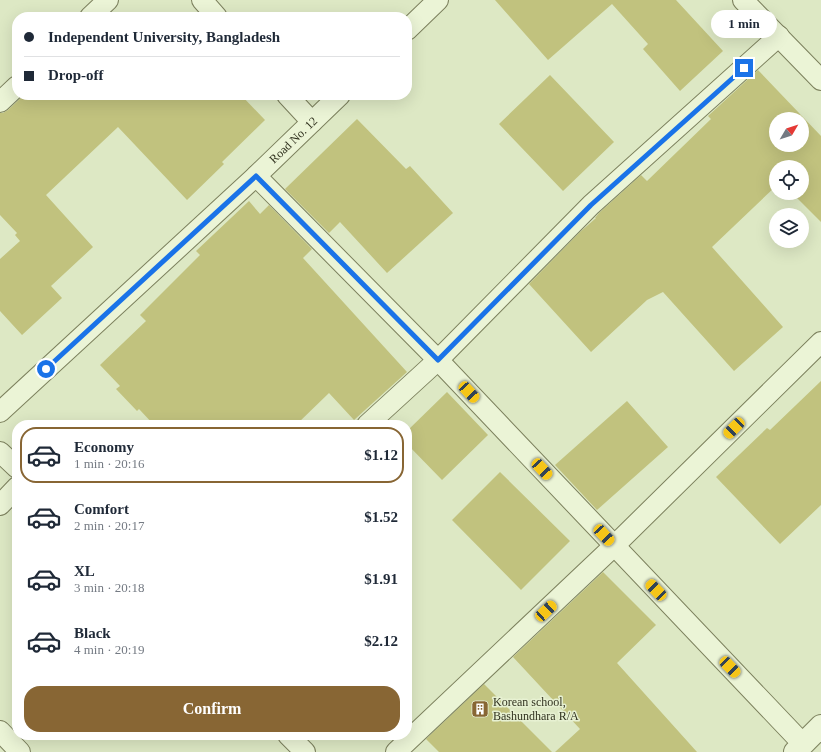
<!DOCTYPE html>
<meta charset="utf-8">
<style>
:root{--surface:#fff;--page:#f2f2f3;--text:#1f2937;--muted:#747a83;--line:#e0e1e3;--accent:#886634}
body{margin:0;font-family:Georgia,serif;background:var(--page);color:var(--text);height:100vh;display:flex;flex-direction:column;font-size:15px;white-space:nowrap}
*{box-sizing:border-box;margin:0}
p{font-size:13px;color:var(--muted)}
.icon{flex:none;width:22px;height:22px;fill:none;stroke:currentColor;stroke-width:2;stroke-linecap:round;stroke-linejoin:round}
.map{position:relative;flex:1;overflow:hidden}
.panel{position:absolute;left:12px;top:420px;width:400px;height:320px;display:flex;flex-direction:column;background:var(--surface);border-radius:16px;box-shadow:0 4px 16px #0002}
.panel>*{flex:none}
.guide{position:absolute;left:12px;top:12px;width:400px;height:88px;border-radius:16px;box-shadow:0 4px 16px #0002;display:grid;align-content:center;height:88px;padding:0 12px;background:var(--surface)}
.needle{width:26px;rotate:51deg}
.controls{position:absolute;left:769px;top:112px;display:grid;gap:8px}
.controls a{display:grid;place-items:center;width:40px;height:40px;border-radius:50%;background:var(--surface);box-shadow:0 4px 16px #0002;font-size:20px}
.end{position:absolute;width:18px;height:18px;margin:-9px;border:5px solid #1a73e8;background:#fff;box-shadow:0 0 0 2px #fff}
.from{border-radius:50%}
.bubble{position:absolute;height:28px;border-radius:14px;background:var(--surface);box-shadow:0 4px 16px #0002;font-size:13px;font-weight:700;line-height:28px;text-align:center}
.car{position:absolute;width:12px;height:24px;margin:-12px -6px;border-radius:5px;box-shadow:0 0 3px 1px #0007;background:linear-gradient(#f5c518 24%,#345 0 40%,#f5c518 0 76%,#345 0 86%,#f5c518 0)}
.guide b{display:flex;align-items:center;gap:14px;height:38px;font-size:15px}
.guide b+b{border-top:1px solid var(--line)}
.guide i{width:10px;height:10px;background:var(--text)}
ul{padding:7px 0 0;list-style:none}
li{display:flex;align-items:center;gap:12px;height:56px;margin:0 8px 6px;padding:0 4px;border:2px solid transparent;border-radius:16px}
li div{flex:1}
li b{display:block;font-size:15px}
li em{font-style:normal;font-weight:700}
li.on{border-color:var(--accent)}
li>.icon{width:36px;height:36px;stroke-width:1.5}
.action{display:flex;gap:8px;margin-top:auto;padding:8px 12px}
.action a{flex:1;height:46px;border-radius:16px;background:var(--accent);color:#fff;font-size:16px;font-weight:700;line-height:46px;text-align:center}
.map>svg:first-child{display:block}
.building{fill:#c1c27e;fill-rule:evenodd}
.lines{fill:none;stroke-linecap:round;stroke-linejoin:round}
.minor-casing{stroke:#7c805d;stroke-width:22}
.tertiary-casing{stroke:#7c805d;stroke-width:24}
.minor{stroke:#ebf4d6;stroke-width:20}
.tertiary{stroke:#ebf4d6;stroke-width:22}
.route{stroke:#1a73e8;stroke-width:5}
.labels{text-anchor:middle;stroke-width:3;stroke-linejoin:round;paint-order:stroke}
.street-label{font-size:12px;fill:#31321f;stroke:#e7f1d2}
.poi-label{font-size:12px;fill:#31321f;stroke:#e7f1d2;text-anchor:start}
</style>
<div class="map">
<svg width="821" height="752" viewBox="0 0 821 752">
<rect width="100%" height="100%" fill="#dde8c4"/>
<path class="building" d="M495,0H676L723,51L680,91L643,49L648,44L612,4L548,60Z
M758,70L821,136V222L792,193H802V167H776V186L712,247L783,327L734,371L663,292L647,300L591,352L529,284L580,232L596,218H595L599,213L641,175L647,181L711,119L708,116ZM776,119H802V145H776Z
M550,75L614,142L563,191L499,124Z
M24,95H241L265,120L222,162L224,164L187,200L118,127L46,195L93,247L51,286L62,298L22,335L0,311V259L20,241L15,235L17,233L0,215V113H3L8,110Z
M357,119L406,169L410,166L453,213L387,273L340,222L329,233L285,189Z
M249,201L260,214L269,205L312,249L303,258L407,372L354,420L329,393L296,425H154L139,409L137,411L116,389L120,386L100,365L146,321L140,315L200,255L196,251Z
M821,381V505L780,544L716,477L767,428L770,430Z
M447,392L488,435L442,480L407,444V431Z
M627,401L668,447L597,510L555,465Z
M500,472L570,541L521,590L452,520Z
M603,572L656,625L617,663L697,752H555L580,729L513,657Z
M484,684L552,752H439L426,739Z"/>
<g class="lines">
<defs>
<g id="minor">
<path d="M202,0L217,17"/>
<path d="M743,0L821,80"/>
<path d="M90,17L108,0"/>
<path d="M407,30L438,0"/>
<path d="M287,95L312,122"/>
<path d="M0,102L17,86"/>
<path d="M256,176L438,360L803,744"/>
<path id="s1" d="M0,412L256,176L340,95"/>
<path d="M367,425L438,360L591,205L779,36"/>
<path d="M0,452L17,468"/>
<path d="M0,505L17,487"/>
<path d="M0,731L20,752"/>
<path d="M288,735L305,752"/>
<path d="M396,752L614,546L821,342"/>
</g>
<path id="tertiary" d="M795,752L821,726"/>
</defs>
<use href="#minor" class="minor-casing"/>
<use href="#tertiary" class="tertiary-casing"/>
<use href="#minor" class="minor"/>
<use href="#tertiary" class="tertiary"/>
</g>
<g class="lines">
<path class="route" d="M46,369L256,176L438,360L591,205L744,68"/>
</g>
<defs>
<symbol id="building-square" viewBox="-11 -11 22 22"><rect x="-9" y="-9" width="18" height="18" rx="4" fill="#886634" stroke="#e7f1d2"/><path d="M-4-6H4V6H1V3H-1V6H-4ZM-2.5-4.3h1.7v1.8h-1.7ZM.8-4.3h1.7v1.8H.8ZM-2.5-1h1.7V.8h-1.7ZM.8-1h1.7V.8H.8Z" fill="#fff"/></symbol>
</defs>
<g fill-rule="evenodd">
<use href="#building-square" x="470" y="699" width="20" height="20"/>
</g>
<g class="labels">
<g class="street-label">
<text dy="4" stroke="none"><textPath href="#s1" startOffset="400">Road No. 12</textPath></text>
</g>
<g class="poi-label">
<text x="493" y="706">Korean school,<tspan x="493" dy="14">Bashundhara R/A</tspan></text>
</g>
</g>
</svg>
<div class="controls">
<a><svg class="needle" viewBox="-14 -14 28 28"><path d="M0-13l5 13h-10z" fill="#e53935"/><path d="M0 13l5-13h-10z" fill="#747a83"/></svg></a>
<a><svg class="icon" aria-label="locate" viewBox="0 0 24 24"><circle cx="12" cy="12" r="6"/><path d="M12 2v4M12 18v4M2 12h4M18 12h4"/></svg></a>
<a><svg class="icon" aria-label="layers" viewBox="0 0 24 24"><path d="M12 4l9 5-9 5-9-5zM3 14l9 5 9-5"/></svg></a>
</div>
<i class="end from" style="left:46px;top:369px"></i>
<i class="end" style="left:744px;top:68px"></i>
<div class="bubble" style="left:711px;top:10px;width:66px">1 min</div>
<i class="car" style="left:469px;top:392px;rotate:137deg"></i>
<i class="car" style="left:734px;top:428px;rotate:225deg"></i>
<i class="car" style="left:542px;top:469px;rotate:137deg"></i>
<i class="car" style="left:604px;top:535px;rotate:137deg"></i>
<i class="car" style="left:656px;top:590px;rotate:316deg"></i>
<i class="car" style="left:546px;top:611px;rotate:47deg"></i>
<i class="car" style="left:730px;top:667px;rotate:136deg"></i>
<div class="guide">
<b><i class="from"></i>Independent University, Bangladesh</b>
<b><i></i>Drop-off</b>
</div>
<section class="panel">
<ul>
<li class="on"><svg class="icon" aria-label="car" viewBox="0 0 24 24"><path d="M5 17H2v-5l4-1 3-4h7l3 4 3 1v5h-3M9 17h6M6 11h13"/><circle cx="7" cy="17" r="2"/><circle cx="17" cy="17" r="2"/></svg><div><b>Economy</b><p>1 min · 20:16</p></div><em>$1.12</em></li>
<li><svg class="icon" aria-label="car" viewBox="0 0 24 24"><path d="M5 17H2v-5l4-1 3-4h7l3 4 3 1v5h-3M9 17h6M6 11h13"/><circle cx="7" cy="17" r="2"/><circle cx="17" cy="17" r="2"/></svg><div><b>Comfort</b><p>2 min · 20:17</p></div><em>$1.52</em></li>
<li><svg class="icon" aria-label="car" viewBox="0 0 24 24"><path d="M5 17H2v-5l4-1 3-4h7l3 4 3 1v5h-3M9 17h6M6 11h13"/><circle cx="7" cy="17" r="2"/><circle cx="17" cy="17" r="2"/></svg><div><b>XL</b><p>3 min · 20:18</p></div><em>$1.91</em></li>
<li><svg class="icon" aria-label="car" viewBox="0 0 24 24"><path d="M5 17H2v-5l4-1 3-4h7l3 4 3 1v5h-3M9 17h6M6 11h13"/><circle cx="7" cy="17" r="2"/><circle cx="17" cy="17" r="2"/></svg><div><b>Black</b><p>4 min · 20:19</p></div><em>$2.12</em></li>
</ul>
<div class="action"><a>Confirm</a></div>
</section>
</div>
